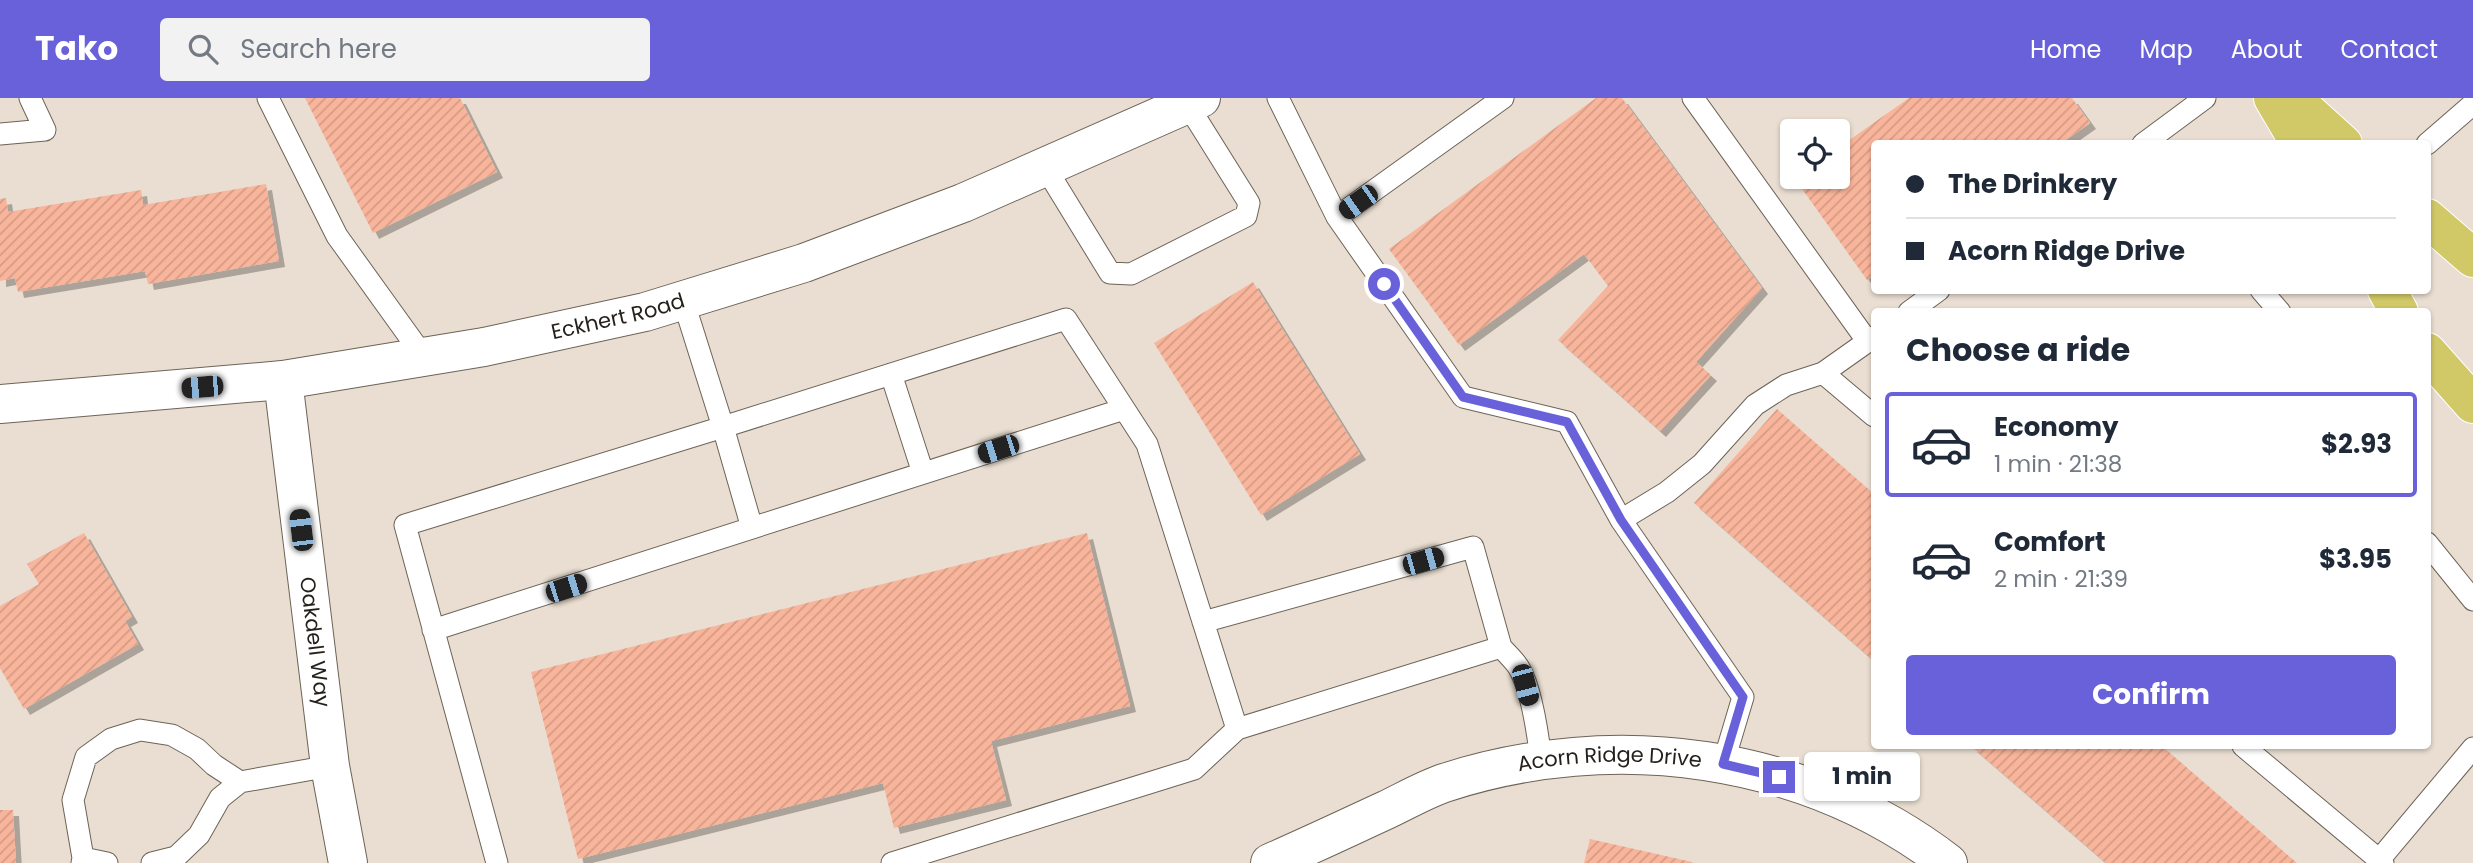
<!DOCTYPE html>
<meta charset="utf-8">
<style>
:root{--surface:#fff;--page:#f2f2f3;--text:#1f2937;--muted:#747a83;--line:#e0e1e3;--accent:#6861da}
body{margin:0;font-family:Poppins,sans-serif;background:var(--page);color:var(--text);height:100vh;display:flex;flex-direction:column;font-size:26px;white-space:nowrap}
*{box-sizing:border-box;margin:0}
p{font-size:23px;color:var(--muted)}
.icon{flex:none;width:38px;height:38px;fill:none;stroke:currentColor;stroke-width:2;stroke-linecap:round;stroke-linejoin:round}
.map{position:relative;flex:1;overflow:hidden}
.side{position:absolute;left:1871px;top:210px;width:560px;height:441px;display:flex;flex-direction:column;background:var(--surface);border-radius:7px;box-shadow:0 2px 5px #0004}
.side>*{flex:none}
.banner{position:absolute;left:1871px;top:42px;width:560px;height:154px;border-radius:7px;box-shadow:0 2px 5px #0004;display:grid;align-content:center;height:154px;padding:0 35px;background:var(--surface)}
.fabs{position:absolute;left:1780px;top:21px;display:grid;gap:14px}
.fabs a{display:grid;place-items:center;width:70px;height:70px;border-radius:7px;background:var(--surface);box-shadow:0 2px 5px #0004;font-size:35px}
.end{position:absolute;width:32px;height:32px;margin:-16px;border:9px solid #6861da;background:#fff;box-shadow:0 0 0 4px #fff}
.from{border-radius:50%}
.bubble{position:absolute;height:49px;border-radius:7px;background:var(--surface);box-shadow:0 2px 5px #0004;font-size:23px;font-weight:700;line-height:49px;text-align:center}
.car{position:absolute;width:21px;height:42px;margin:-21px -10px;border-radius:9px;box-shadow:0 0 5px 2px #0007;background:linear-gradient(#222 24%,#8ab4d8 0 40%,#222 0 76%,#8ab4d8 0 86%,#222 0)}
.banner b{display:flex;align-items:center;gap:24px;height:66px;font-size:26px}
.banner b+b{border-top:2px solid var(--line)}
.banner i{width:18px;height:18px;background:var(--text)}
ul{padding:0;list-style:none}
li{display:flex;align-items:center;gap:21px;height:105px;margin:0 14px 10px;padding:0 21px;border:4px solid transparent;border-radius:7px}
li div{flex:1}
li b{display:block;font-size:26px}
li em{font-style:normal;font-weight:700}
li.current{border-color:var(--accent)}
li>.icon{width:63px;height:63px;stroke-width:1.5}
h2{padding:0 35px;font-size:32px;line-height:84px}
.button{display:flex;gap:14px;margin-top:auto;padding:14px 35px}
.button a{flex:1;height:80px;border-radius:7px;background:var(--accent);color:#fff;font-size:28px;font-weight:700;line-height:80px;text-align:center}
header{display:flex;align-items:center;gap:42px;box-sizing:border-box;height:98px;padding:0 35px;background:var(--accent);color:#fff}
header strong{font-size:33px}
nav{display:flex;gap:38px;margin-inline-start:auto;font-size:24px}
.search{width:490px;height:63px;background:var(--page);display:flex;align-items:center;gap:18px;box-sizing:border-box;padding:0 24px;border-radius:7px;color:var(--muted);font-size:26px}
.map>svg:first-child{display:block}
.building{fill:url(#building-hatch);filter:url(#shadow)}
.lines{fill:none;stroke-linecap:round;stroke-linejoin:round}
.service-casing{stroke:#6d6357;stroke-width:23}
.minor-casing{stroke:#6d6357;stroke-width:40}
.tertiary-casing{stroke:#6d6357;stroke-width:40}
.secondary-casing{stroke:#6d6357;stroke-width:40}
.primary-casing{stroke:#fff;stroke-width:40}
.service{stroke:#fff;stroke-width:21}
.minor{stroke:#fff;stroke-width:38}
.tertiary{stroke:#fff;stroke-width:38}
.secondary{stroke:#fff;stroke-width:38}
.primary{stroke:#d1c867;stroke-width:38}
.route{stroke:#6861da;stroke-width:9}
.labels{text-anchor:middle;stroke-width:6;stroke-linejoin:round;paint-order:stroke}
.street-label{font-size:21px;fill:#231f1a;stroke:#f7ebde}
</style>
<header>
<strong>Tako</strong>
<div class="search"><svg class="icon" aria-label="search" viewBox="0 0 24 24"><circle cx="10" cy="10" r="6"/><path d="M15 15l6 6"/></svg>Search here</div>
<nav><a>Home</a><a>Map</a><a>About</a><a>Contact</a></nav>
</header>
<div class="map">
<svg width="2473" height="765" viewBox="0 0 2473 765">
<defs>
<pattern id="building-hatch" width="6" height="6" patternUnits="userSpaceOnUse" patternTransform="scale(1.75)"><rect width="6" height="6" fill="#f9b59b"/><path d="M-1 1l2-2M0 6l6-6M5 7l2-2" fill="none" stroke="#d59b85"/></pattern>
<filter id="shadow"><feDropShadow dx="6" dy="6" stdDeviation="0" flood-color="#0004"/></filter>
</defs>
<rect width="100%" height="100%" fill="#e9ded1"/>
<path class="building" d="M305,0H460L497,74L373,135Z
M1596,0H1622L1762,190L1696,264L1711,277L1660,333L1558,242L1608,188L1584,156L1459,247L1389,151Z
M1909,0H2072L2090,25L2060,46H1874V177L1867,182L1795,81L1838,79V50Z
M266,86L279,163L148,186L145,173L18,194L15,180L0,183V101L6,100L8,114L141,92L143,107Z
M1253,184L1360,356L1261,417L1154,245Z
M1777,311L1874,396V563L1694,405Z
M84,435L132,519L125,523L138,546L24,611L0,570V508L39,486L27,466Z
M1087,435L1130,608L991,643L1006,702L894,730L883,685L578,761L531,574Z
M1971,648H2162L2297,765H2106Z
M0,712H13L16,765H0Z
M1590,741L1692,764V765H1584Z"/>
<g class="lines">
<defs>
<path id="service" d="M268,0L337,138L424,259
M1278,0L1337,119L1463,299L1567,324L1621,422L1743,599L1723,666
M1693,0L1868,244
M0,36L45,32L30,0
M2143,46L2205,0
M2427,46L2473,6
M1045,69L1110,175L1131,176L1246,118L1249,105L1187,6
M1337,119L1503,0
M2261,192L2280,214
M1909,214L1939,192
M1874,239L1823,275L1874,318
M891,276L923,375
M1621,422L1667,394L1702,366L1755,307L1786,287L1823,275
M752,430L723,329L1066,221L1147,346L1237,631L1194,671L892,765
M2427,445L2473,502
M1203,524L1473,449L1501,549L1237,631
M433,532L1124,311
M1501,549C1507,556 1515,563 1519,570C1532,592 1538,637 1541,662
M2243,648L2383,765
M83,760L107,765
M2379,762L2473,650
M82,765L83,760L73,702L86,659L111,641L140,632L172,637L197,651L214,667L240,684
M152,765L176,759L199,737L220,700L240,684L330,668
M497,765L405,427L723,329L683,202"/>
<g id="minor">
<path id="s1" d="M1270,765C1309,748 1347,730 1386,712C1405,703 1424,692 1444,685C1613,630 1805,655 1948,765"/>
</g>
<g id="tertiary">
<path id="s2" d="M283,282L330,668L348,765"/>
</g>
<g id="secondary">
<path id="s3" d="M0,306L283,282L484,249L645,214L804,165L963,105L1201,0"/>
</g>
<path id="primary" d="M2273,0L2300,46
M2292,0L2343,46
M2427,120L2473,160
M2387,192L2399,214
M2427,254L2473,306"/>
</defs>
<use href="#service" class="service-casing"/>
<use href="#minor" class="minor-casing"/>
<use href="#tertiary" class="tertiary-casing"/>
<use href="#secondary" class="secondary-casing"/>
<use href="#primary" class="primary-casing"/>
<use href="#service" class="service"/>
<use href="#minor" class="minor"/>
<use href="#tertiary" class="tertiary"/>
<use href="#secondary" class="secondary"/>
<use href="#primary" class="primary"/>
</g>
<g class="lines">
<path class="route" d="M1384,186L1463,299L1567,324L1621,422L1743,599L1723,666L1779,679"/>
</g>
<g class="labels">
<g class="street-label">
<text dy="7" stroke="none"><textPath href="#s3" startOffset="625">Eckhert Road</textPath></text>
<text dy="7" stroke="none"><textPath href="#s2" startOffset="264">Oakdell Way</textPath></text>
<text dy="7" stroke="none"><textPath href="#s1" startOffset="360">Acorn Ridge Drive</textPath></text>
</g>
</g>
</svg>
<div class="fabs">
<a><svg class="icon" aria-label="locate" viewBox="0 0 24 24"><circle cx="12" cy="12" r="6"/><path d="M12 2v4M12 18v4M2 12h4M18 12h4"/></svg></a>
</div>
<i class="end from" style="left:1384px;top:186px"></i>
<i class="end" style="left:1779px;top:679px"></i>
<div class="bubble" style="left:1804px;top:654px;width:116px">1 min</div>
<i class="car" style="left:1358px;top:104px;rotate:235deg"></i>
<i class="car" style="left:202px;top:289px;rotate:265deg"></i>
<i class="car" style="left:998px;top:351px;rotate:252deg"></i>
<i class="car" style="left:301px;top:432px;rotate:353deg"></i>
<i class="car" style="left:1423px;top:463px;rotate:74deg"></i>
<i class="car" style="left:566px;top:490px;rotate:72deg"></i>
<i class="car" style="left:1525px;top:587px;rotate:165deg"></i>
<div class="banner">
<b><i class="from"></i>The Drinkery</b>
<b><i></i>Acorn Ridge Drive</b>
</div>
<section class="side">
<h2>Choose a ride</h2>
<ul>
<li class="current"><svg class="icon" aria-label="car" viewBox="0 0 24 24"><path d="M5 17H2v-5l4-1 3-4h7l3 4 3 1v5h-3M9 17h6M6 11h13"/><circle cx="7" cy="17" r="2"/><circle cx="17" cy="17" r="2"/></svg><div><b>Economy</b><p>1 min · 21:38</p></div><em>$2.93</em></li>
<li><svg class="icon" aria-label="car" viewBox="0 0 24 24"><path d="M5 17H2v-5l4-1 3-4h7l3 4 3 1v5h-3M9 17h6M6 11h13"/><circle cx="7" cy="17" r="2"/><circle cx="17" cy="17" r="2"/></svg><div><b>Comfort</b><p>2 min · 21:39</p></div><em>$3.95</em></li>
</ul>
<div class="button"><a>Confirm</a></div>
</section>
</div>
